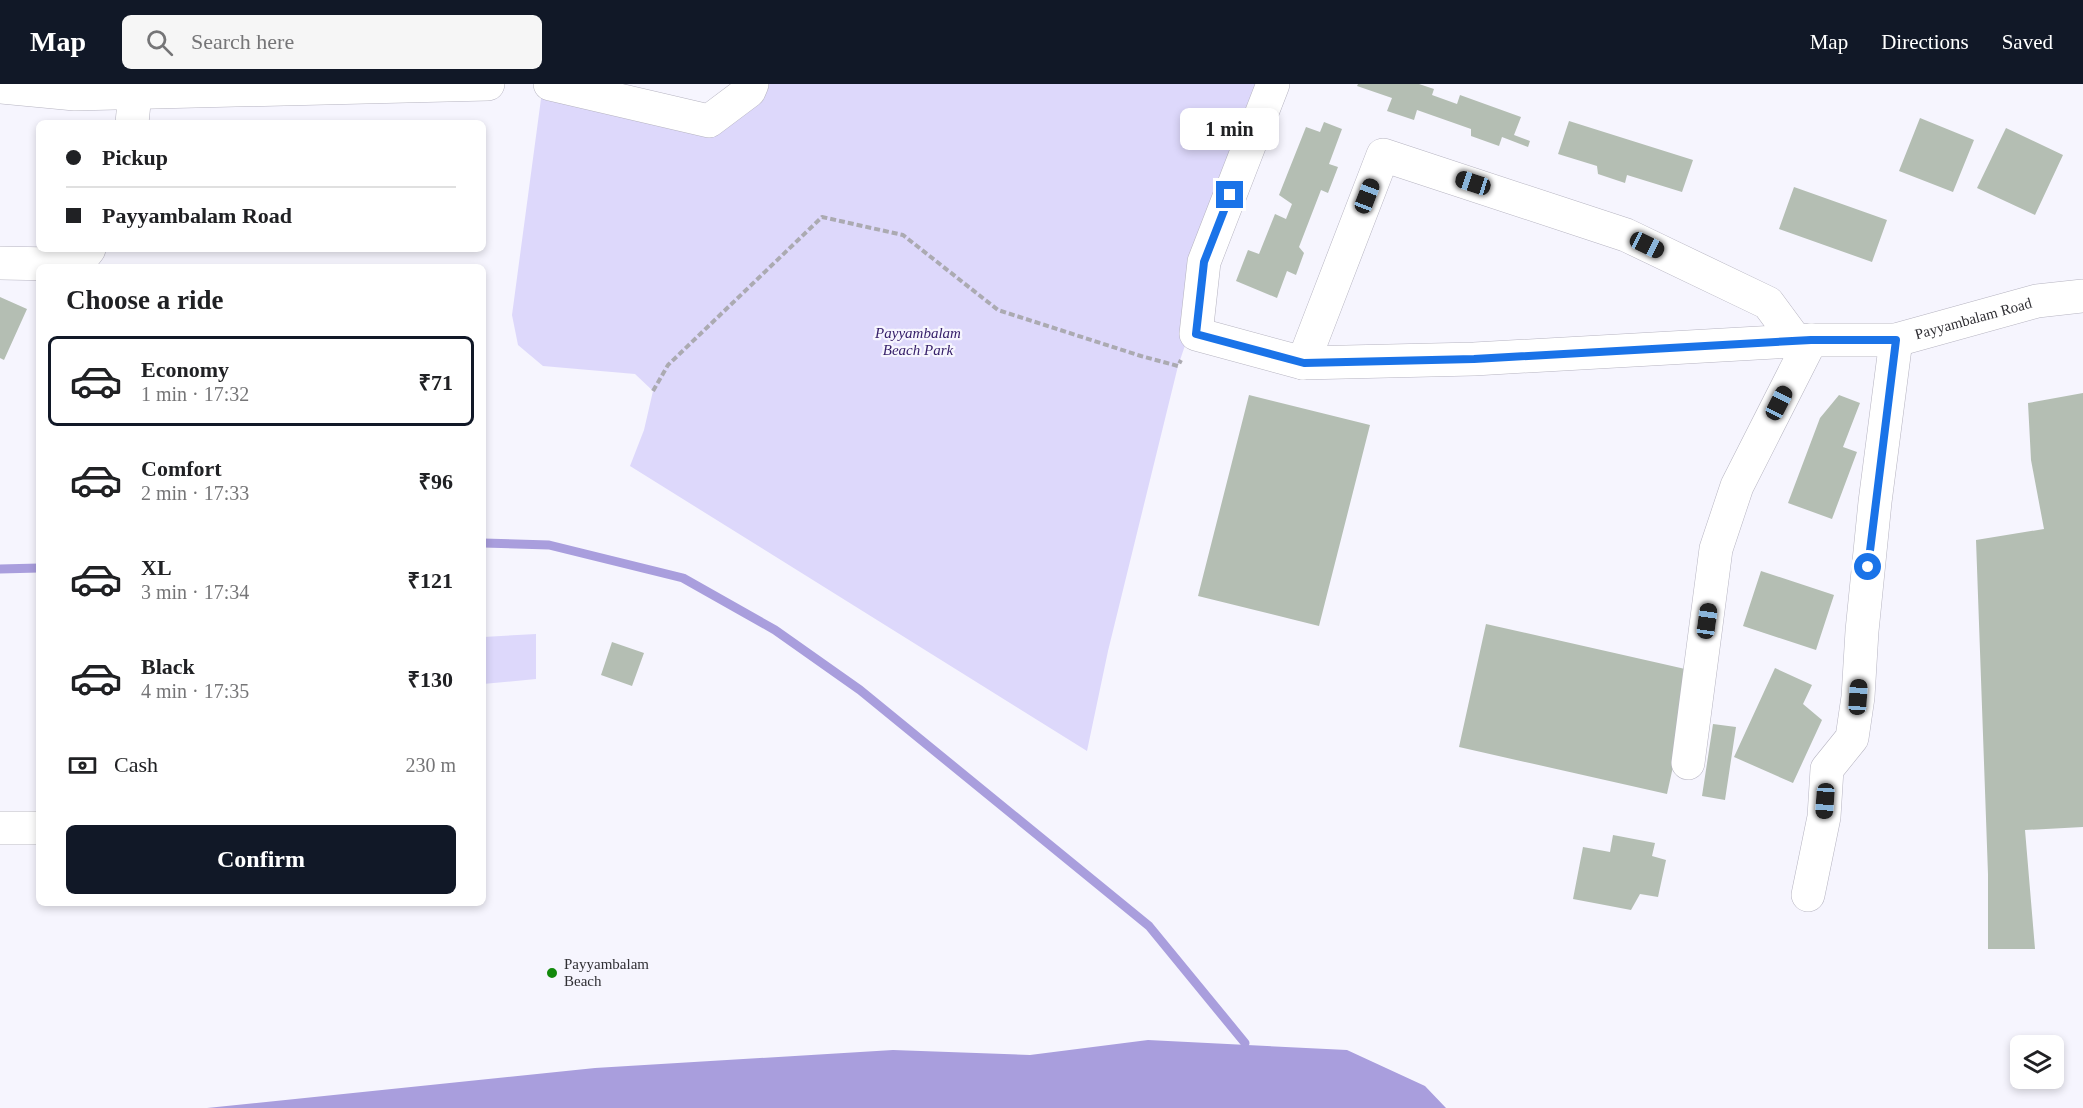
<!DOCTYPE html>
<meta charset="utf-8">
<style>
:root{--surface:#fff;--page:#f6f6f6;--text:#202124;--muted:#757577;--line:#e0e0e0;--accent:#111827}
body{margin:0;font-family:"Times New Roman",serif;background:var(--page);color:var(--text);height:100vh;display:flex;flex-direction:column;font-size:22px;white-space:nowrap}
*{box-sizing:border-box;margin:0}
p{font-size:20px;color:var(--muted)}
.icon{flex:none;width:33px;height:33px;fill:none;stroke:currentColor;stroke-width:2;stroke-linecap:round;stroke-linejoin:round}
.map{position:relative;flex:1;overflow:hidden}
.sheet{position:absolute;left:36px;top:180px;width:450px;height:642px;display:flex;flex-direction:column;background:var(--surface);border-radius:9px;box-shadow:0 3px 9px #0003}
.sheet>*{flex:none}
.banner{position:absolute;left:36px;top:36px;width:450px;height:132px;border-radius:9px;box-shadow:0 3px 9px #0003;display:grid;align-content:center;height:132px;padding:0 30px;background:var(--surface)}
.tools{position:absolute;left:2010px;top:951px;display:grid;gap:12px}
.tools a{display:grid;place-items:center;width:54px;height:54px;border-radius:9px;background:var(--surface);box-shadow:0 3px 9px #0003;font-size:30px}
.end{position:absolute;width:27px;height:27px;margin:-14px;border:8px solid #1a73e8;background:#fff;box-shadow:0 0 0 3px #fff}
.from{border-radius:50%}
.bubble{position:absolute;height:42px;border-radius:9px;background:var(--surface);box-shadow:0 3px 9px #0003;font-size:20px;font-weight:600;line-height:42px;text-align:center}
.car{position:absolute;width:18px;height:36px;margin:-18px -9px;border-radius:8px;box-shadow:0 0 4px 2px #0007;background:linear-gradient(#222 24%,#8ab4d8 0 40%,#222 0 76%,#8ab4d8 0 86%,#222 0)}
.banner b{display:flex;align-items:center;gap:21px;height:57px;font-size:22px}
.banner b+b{border-top:2px solid var(--line)}
.banner i{width:15px;height:15px;background:var(--text)}
ul{padding:0;list-style:none}
li{display:flex;align-items:center;gap:18px;height:90px;margin:0 12px 9px;padding:0 18px;border:3px solid transparent;border-radius:9px}
li div{flex:1}
li b{display:block;font-size:22px}
li em{font-style:normal;font-weight:600}
li.on{border-color:var(--accent)}
li>.icon{width:54px;height:54px;stroke-width:1.5}
h2{padding:0 30px;font-size:27px;line-height:72px}
.pay{display:flex;align-items:center;gap:15px;height:66px;padding:0 30px;font-size:22px}
.pay p{margin-inline-start:auto}
.button{display:flex;gap:12px;margin-top:auto;padding:12px 30px}
.button a{flex:1;height:69px;border-radius:9px;background:var(--accent);color:#fff;font-size:24px;font-weight:600;line-height:69px;text-align:center}
header{display:flex;align-items:center;gap:36px;box-sizing:border-box;height:84px;padding:0 30px;background:var(--accent);color:#fff}
header strong{font-size:28px}
nav{display:flex;gap:33px;margin-inline-start:auto;font-size:21px}
.search{width:420px;height:54px;background:var(--page);display:flex;align-items:center;gap:15px;box-sizing:border-box;padding:0 21px;border-radius:9px;color:var(--muted);font-size:22px}
.map>svg:first-child{display:block}
.green{fill:#ddd8fb}
.water{fill:#a99edd}
.lines{fill:none;stroke-linecap:round;stroke-linejoin:round}
.stream{stroke:#a99edd;stroke-width:9}
.building{fill:#b4beb3}
.minor-casing{stroke:#b6b4c1;stroke-width:34}
.secondary-casing{stroke:#b6b4c1;stroke-width:34}
.path{stroke:#abaab1;stroke-width:4;stroke-dasharray:6 3;stroke-linecap:butt}
.minor{stroke:#fff;stroke-width:33}
.secondary{stroke:#fff;stroke-width:33}
.route{stroke:#1a73e8;stroke-width:8}
.poi-dot{fill:#12890c;stroke:#f6f5fe;stroke-width:2}
.labels{text-anchor:middle;stroke-width:4.5;stroke-linejoin:round;paint-order:stroke}
.street-label{font-size:15px;fill:#302f34;stroke:#f6f5fe}
.park-label{font-size:15px;font-style:italic;fill:#37216a;stroke:#f6f5fe}
.poi-label{font-size:15px;fill:#302f34;stroke:#f6f5fe;text-anchor:start}
</style>
<header>
<strong>Map</strong>
<div class="search"><svg class="icon" aria-label="search" viewBox="0 0 24 24"><circle cx="10" cy="10" r="6"/><path d="M15 15l6 6"/></svg>Search here</div>
<nav><a>Map</a><a>Directions</a><a>Saved</a></nav>
</header>
<div class="map">
<svg width="2083" height="1024" viewBox="0 0 2083 1024">
<rect width="100%" height="100%" fill="#f6f5fe"/>
<path class="green" d="M543,0L709,37L752,0H1274L1178,282L1108,567L1087,667L630,382L644,346L653,307L635,290L543,282L518,261L512,231Z
M536,550V595L483,600V553Z"/>
<path class="water" d="M1148,956L1347,966L1425,1002L1446,1024H207L595,984L893,966L1030,971Z"/>
<g class="lines">
<path class="stream" d="M483,459L549,461L683,494L775,546L860,606L1149,842L1245,959
M0,485L39,484"/>
</g>
<path class="building" d="M1358,0H1419L1434,5L1432,11L1457,20L1460,11L1521,33L1514,51L1530,57L1528,63L1502,53L1499,62L1471,52V45L1417,26L1414,36L1387,27L1392,14L1357,2Z
M1920,34L1974,56L1953,108L1899,87Z
M1569,37L1693,76L1682,108L1627,91L1625,99L1598,90L1597,82L1558,70Z
M1324,38L1342,45L1329,80L1338,83L1328,109L1321,106L1299,163L1304,169L1296,191L1287,187L1277,214L1236,197L1248,166L1259,170L1275,130L1286,135L1292,120L1279,111L1306,43L1320,48Z
M2006,44L2063,71L2035,131L1977,104Z
M1794,103L1887,136L1872,178L1779,145Z
M0,213L27,225L4,276L0,274Z
M2083,309V743L2025,746L2035,865H1988V790L1976,456L2044,445L2031,376L2028,319Z
M1249,311L1370,341L1319,542L1198,512Z
M1839,311L1860,319L1843,363L1857,368L1832,435L1788,419L1820,334Z
M1761,487L1834,511L1816,566L1743,542Z
M1486,540L1694,587L1667,710L1459,663Z
M612,558L644,569L632,602L601,591Z
M1775,584L1812,601L1803,620L1822,636L1793,699L1734,673Z
M1713,640L1736,643L1725,716L1702,712Z
M1613,751L1655,759L1652,772L1666,776L1658,813L1640,810L1631,826L1573,815L1583,763L1610,768Z"/>
<g class="lines">
<defs>
<path id="minor" d="M132,39L135,9
M0,179L54,180L82,174L89,165
M1303,279L1383,71L1626,151L1768,219L1796,257
M1688,679L1716,465L1737,402L1811,256
M0,744H39
M1808,811L1824,733L1827,685L1852,654L1858,613L1862,547L1875,418L1896,256"/>
<g id="secondary">
<path d="M550,0L709,37L749,7L752,0"/>
<path id="s1" d="M1273,0L1204,178L1196,250L1303,279L1474,275L1811,256H1896L2037,217L2083,212"/>
<path d="M0,3L75,10L488,0"/>
</g>
</defs>
<use href="#minor" class="minor-casing"/>
<use href="#secondary" class="secondary-casing"/>
<path class="path" d="M653,307L668,281L822,133L903,151L998,226L1141,272L1178,282L1181,276"/>
<use href="#minor" class="minor"/>
<use href="#secondary" class="secondary"/>
</g>
<g class="lines">
<path class="route" d="M1230,111L1204,178L1196,250L1304,279L1474,275L1811,256H1896L1868,483"/>
</g>
<circle class="poi-dot" cx="552" cy="889" r="6"/>
<g class="labels">
<g class="street-label">
<text dy="5" stroke="none"><textPath href="#s1" startOffset="1048">Payyambalam Road</textPath></text>
</g>
<g class="park-label">
<text x="918" y="254">Payyambalam<tspan x="918" dy="17">Beach Park</tspan></text>
</g>
<g class="poi-label">
<text x="564" y="885">Payyambalam<tspan x="564" dy="17">Beach</tspan></text>
</g>
</g>
</svg>
<div class="tools">
<a><svg class="icon" aria-label="layers" viewBox="0 0 24 24"><path d="M12 4l9 5-9 5-9-5zM3 14l9 5 9-5"/></svg></a>
</div>
<i class="end from" style="left:1868px;top:483px"></i>
<i class="end" style="left:1230px;top:111px"></i>
<div class="bubble" style="left:1180px;top:24px;width:99px">1 min</div>
<i class="car" style="left:1473px;top:99px;rotate:288deg"></i>
<i class="car" style="left:1367px;top:112px;rotate:21deg"></i>
<i class="car" style="left:1647px;top:161px;rotate:116deg"></i>
<i class="car" style="left:1779px;top:319px;rotate:27deg"></i>
<i class="car" style="left:1707px;top:537px;rotate:8deg"></i>
<i class="car" style="left:1858px;top:613px;rotate:4deg"></i>
<i class="car" style="left:1825px;top:717px;rotate:184deg"></i>
<div class="banner">
<b><i class="from"></i>Pickup</b>
<b><i></i>Payyambalam Road</b>
</div>
<section class="sheet">
<h2>Choose a ride</h2>
<ul>
<li class="on"><svg class="icon" aria-label="car" viewBox="0 0 24 24"><path d="M5 17H2v-5l4-1 3-4h7l3 4 3 1v5h-3M9 17h6M6 11h13"/><circle cx="7" cy="17" r="2"/><circle cx="17" cy="17" r="2"/></svg><div><b>Economy</b><p>1 min · 17:32</p></div><em>₹71</em></li>
<li><svg class="icon" aria-label="car" viewBox="0 0 24 24"><path d="M5 17H2v-5l4-1 3-4h7l3 4 3 1v5h-3M9 17h6M6 11h13"/><circle cx="7" cy="17" r="2"/><circle cx="17" cy="17" r="2"/></svg><div><b>Comfort</b><p>2 min · 17:33</p></div><em>₹96</em></li>
<li><svg class="icon" aria-label="car" viewBox="0 0 24 24"><path d="M5 17H2v-5l4-1 3-4h7l3 4 3 1v5h-3M9 17h6M6 11h13"/><circle cx="7" cy="17" r="2"/><circle cx="17" cy="17" r="2"/></svg><div><b>XL</b><p>3 min · 17:34</p></div><em>₹121</em></li>
<li><svg class="icon" aria-label="car" viewBox="0 0 24 24"><path d="M5 17H2v-5l4-1 3-4h7l3 4 3 1v5h-3M9 17h6M6 11h13"/><circle cx="7" cy="17" r="2"/><circle cx="17" cy="17" r="2"/></svg><div><b>Black</b><p>4 min · 17:35</p></div><em>₹130</em></li>
</ul>
<div class="pay"><svg class="icon" aria-label="cash" viewBox="0 0 24 24"><path d="M3 7h18v10H3z"/><circle cx="12" cy="12" r="2"/></svg>Cash<p>230 m</p></div>
<div class="button"><a>Confirm</a></div>
</section>
</div>
